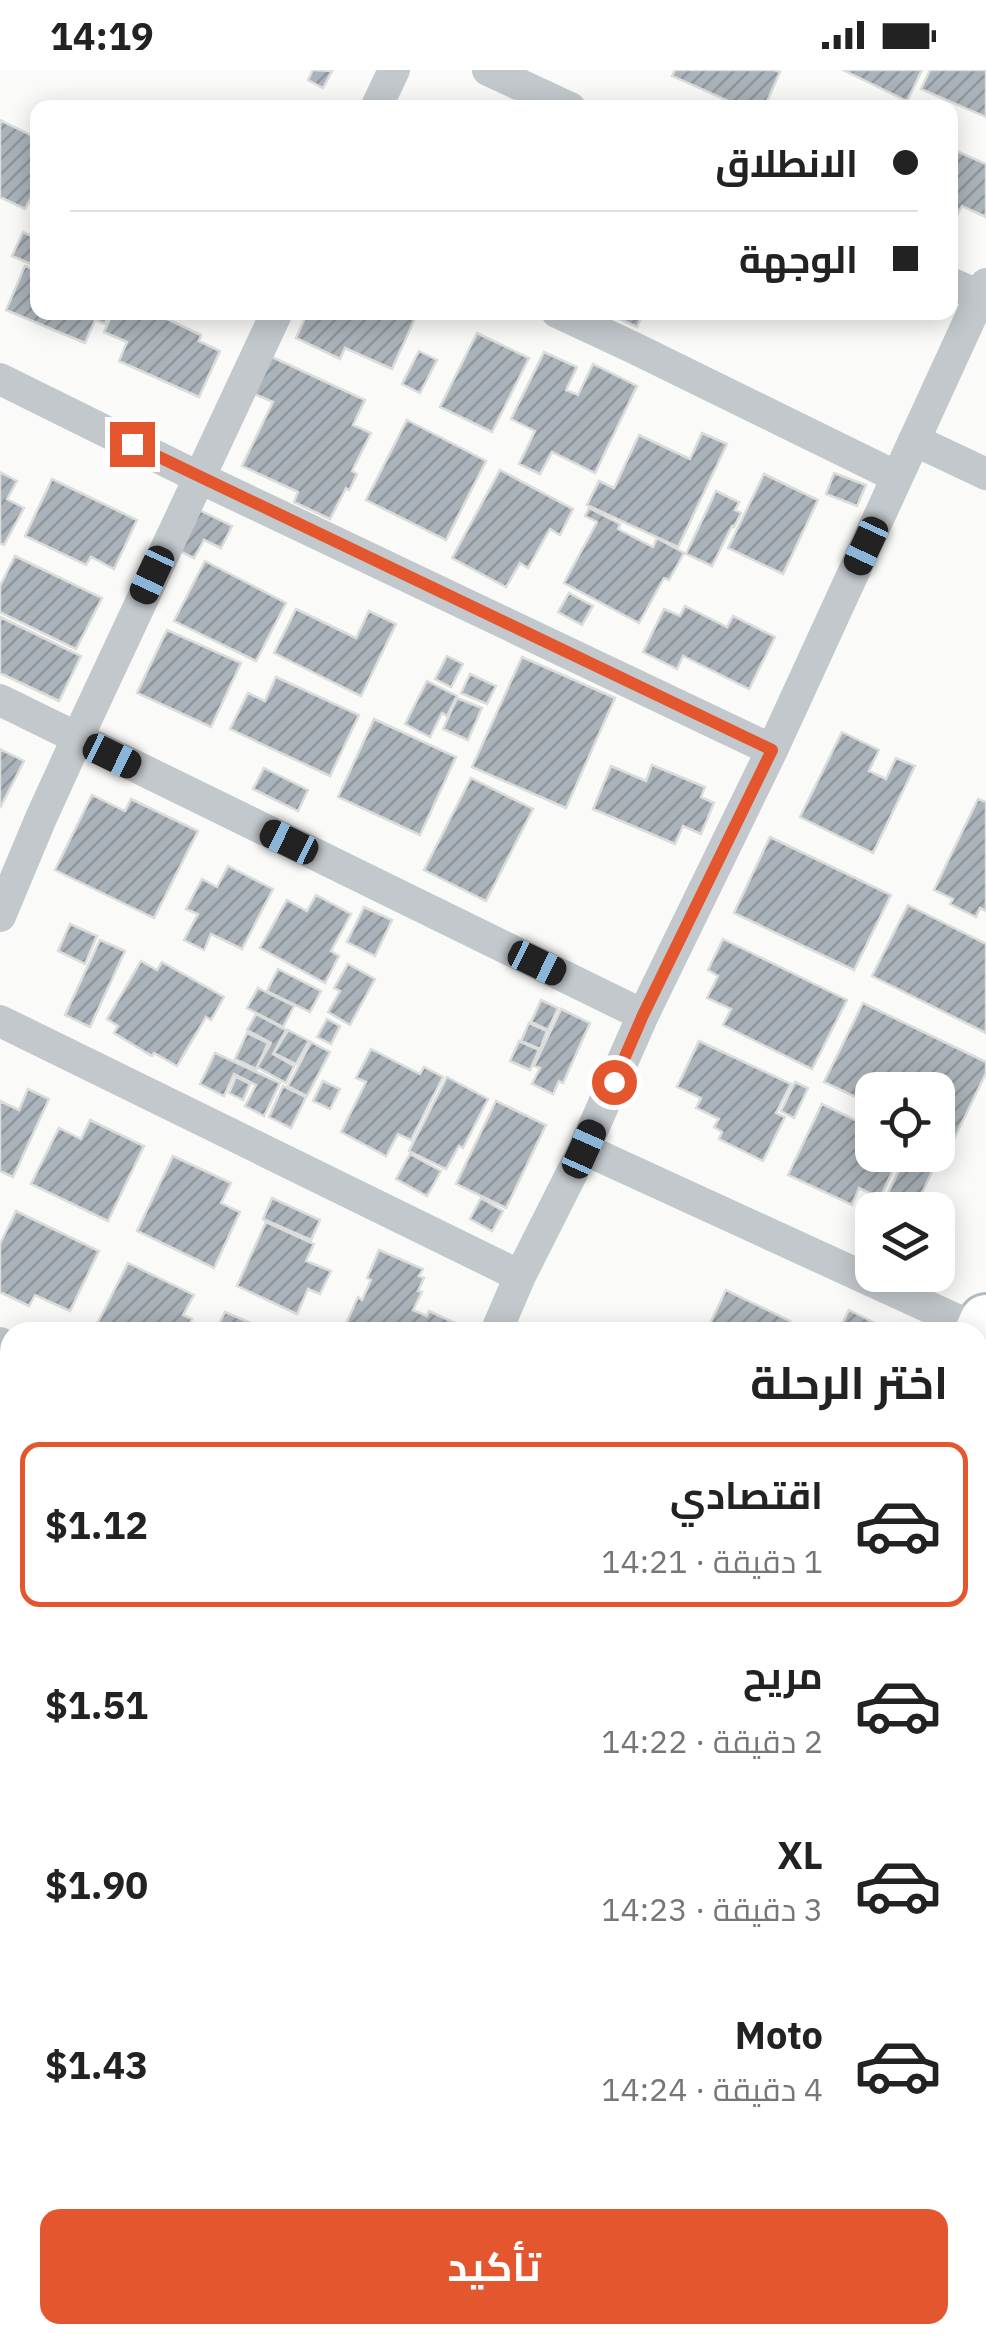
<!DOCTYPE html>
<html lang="ar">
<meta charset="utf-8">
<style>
:root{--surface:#fff;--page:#f6f6f6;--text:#222;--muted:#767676;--line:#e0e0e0;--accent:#e4572e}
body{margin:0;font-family:"IBM Plex Sans",Cairo,sans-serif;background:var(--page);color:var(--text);direction:rtl;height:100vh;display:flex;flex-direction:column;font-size:38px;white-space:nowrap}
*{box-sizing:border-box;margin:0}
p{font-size:32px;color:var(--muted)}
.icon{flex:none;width:55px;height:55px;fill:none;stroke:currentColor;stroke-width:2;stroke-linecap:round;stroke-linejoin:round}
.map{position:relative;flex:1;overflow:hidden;direction:ltr}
.panel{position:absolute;left:0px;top:1252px;width:988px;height:1022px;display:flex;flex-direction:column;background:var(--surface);border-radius:30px 30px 0 0;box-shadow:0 5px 25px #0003;direction:rtl}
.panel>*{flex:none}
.hud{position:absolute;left:30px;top:30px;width:928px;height:220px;border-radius:20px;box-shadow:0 5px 25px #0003;direction:rtl;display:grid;align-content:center;height:220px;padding:0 40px;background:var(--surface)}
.controls{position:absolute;left:855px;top:1002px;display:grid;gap:20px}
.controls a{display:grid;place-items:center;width:100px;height:100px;border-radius:20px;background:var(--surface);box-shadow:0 5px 25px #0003;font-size:50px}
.end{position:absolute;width:45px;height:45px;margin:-22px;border:12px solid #e4572e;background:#fff;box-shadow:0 0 0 5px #fff}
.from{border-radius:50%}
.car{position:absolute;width:30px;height:60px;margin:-30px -15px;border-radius:12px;box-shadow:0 0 8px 2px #0007;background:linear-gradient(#222 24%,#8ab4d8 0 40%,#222 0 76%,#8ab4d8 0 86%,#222 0)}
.hud b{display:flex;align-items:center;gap:35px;height:95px;font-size:38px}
.hud b+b{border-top:2px solid var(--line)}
.hud i{width:25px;height:25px;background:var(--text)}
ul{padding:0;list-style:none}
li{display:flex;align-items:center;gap:30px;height:165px;margin:0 20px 15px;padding:0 20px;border:5px solid transparent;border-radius:20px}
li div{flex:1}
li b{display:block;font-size:38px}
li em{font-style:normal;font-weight:700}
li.active{border-color:var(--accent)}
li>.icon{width:90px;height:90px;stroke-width:1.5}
h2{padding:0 40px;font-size:45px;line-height:120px}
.primary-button{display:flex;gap:20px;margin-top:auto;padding:20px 40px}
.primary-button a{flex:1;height:115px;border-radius:20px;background:var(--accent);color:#fff;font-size:40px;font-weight:700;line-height:115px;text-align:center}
.status{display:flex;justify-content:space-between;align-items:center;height:70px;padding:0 50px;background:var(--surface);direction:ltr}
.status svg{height:28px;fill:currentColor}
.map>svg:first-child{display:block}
.building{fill:url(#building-hatch);stroke:#dcdcda;stroke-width:2.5}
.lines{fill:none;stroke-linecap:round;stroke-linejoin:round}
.trunk-casing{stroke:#b4b9bd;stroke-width:58}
.minor{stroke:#c3c8cc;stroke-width:32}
.trunk{stroke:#fff;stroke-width:52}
.route{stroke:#e4572e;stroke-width:12}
</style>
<div class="status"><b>14:19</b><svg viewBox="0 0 49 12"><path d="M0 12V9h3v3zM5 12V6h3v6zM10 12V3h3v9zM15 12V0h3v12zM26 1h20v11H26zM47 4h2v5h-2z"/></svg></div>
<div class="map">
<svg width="986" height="2273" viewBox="0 0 986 2273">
<defs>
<pattern id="building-hatch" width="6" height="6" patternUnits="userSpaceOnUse" patternTransform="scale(2.5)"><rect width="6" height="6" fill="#aab3b9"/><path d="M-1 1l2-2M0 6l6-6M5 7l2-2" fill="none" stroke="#8e969c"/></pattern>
</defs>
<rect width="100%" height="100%" fill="#fafaf8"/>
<path class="building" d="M313,0L332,1L323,18L308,10Z
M675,0H774L780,2L764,38H744L672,6Z
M843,0H922L907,31Z
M930,0H986V47L921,19Z
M0,50L35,67L38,61V114L25,139L0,127Z
M950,78L986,94V147L962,136L956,147L950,148Z
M23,162L38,169V197L12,186Z
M25,196L38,201V242H110L105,254L95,250L85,273L6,240Z
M113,242H165L163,247L201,265L199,271L220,281L199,327L119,291L127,272L104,262Z
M308,242H418L392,299L345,278L340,289L296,268Z
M605,242H644L637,257Z
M477,263L529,288L492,362L440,337Z
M419,281L437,290L420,323L402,314Z
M544,282L577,297L566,320L578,325L593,294L637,316L595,403L552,382L540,404L519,394L535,361L511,349Z
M270,286L365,330L353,355L371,363L352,401L357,404L349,420L346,418L330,449L294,432L298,422L242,396L273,332L252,323Z
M407,350L486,391L446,470L366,430Z
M702,363L727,374L678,477L587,435L599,411L614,418L639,365L690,389Z
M500,400L573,439L560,465L550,459L528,498L520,493L506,517L452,488Z
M0,402L17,411L7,429L24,438L4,475L0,473Z
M834,403L866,415L857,436L826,424Z
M764,404L818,430L783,504L728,478Z
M52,409L137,450L114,499L91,487L86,495L25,466Z
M716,421L739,432L735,440L741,443L734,457L732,456L712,496L686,484Z
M589,438L620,454L618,459L653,477L657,468L684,483L669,510L664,508L639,553L564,513L597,452L585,446Z
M197,439L232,456L221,478L204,470L194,488L177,480Z
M15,486L102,528L76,579L0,542V516Z
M205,491L286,533L256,591L174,551Z
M569,523L593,536L582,555L558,542Z
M685,536L727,557L733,546L775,567L749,619L683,586L677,599L643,582L664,539L680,546Z
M296,539L356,568L369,541L396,554L361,626L274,583Z
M0,547L81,586L59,631L0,603Z
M167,560L241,593L211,657L137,623Z
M447,586L463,594L451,617L435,609Z
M522,587L615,628L566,738L472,697Z
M470,604L496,616L487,634L461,623Z
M276,607L359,645L330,706L230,659L248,623L265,631Z
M427,611L457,626L447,646L442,643L430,667L405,654Z
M457,628L482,638L468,670L443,659Z
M374,649L456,687L420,765L338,727Z
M842,662L879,680L869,701L886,709L896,688L915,696L873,783L800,747Z
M0,679L24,691L0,738Z
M652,695L705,717L701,727L714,733L701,764L683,756L675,774L593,739L611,696L646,711Z
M264,698L308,720L298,741L253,719Z
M471,708L533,739L486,831L424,800Z
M92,725L125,741L131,729L198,761L154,848L55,800Z
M978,729L986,732V841L980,838L976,847L950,834L953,829L934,820Z
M770,767L891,825L854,900L734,843Z
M228,796L273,819L242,879L211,864L204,880L184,870L198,844L186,839L202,809L217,817Z
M316,825L351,844L331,881L339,886L325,913L260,878L287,830L307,841Z
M908,835L986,874V963L872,906Z
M364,837L392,850L375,886L347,872Z
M70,854L97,866L85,894L58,881Z
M723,869L847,930L812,999L723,955L731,939L707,928L718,906L708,900Z
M100,870L125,881L90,957L65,945Z
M141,891L157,900L162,892L224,927L211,950L206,947L177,996L154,983L152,986L114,963L118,956L107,949Z
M348,894L375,909L350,955L328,942L340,921L334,918Z
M278,899L321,921L310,942L267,921Z
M258,918L294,936L283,957L247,938Z
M541,930L558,938L548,960L531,952Z
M863,933L986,992V1003L952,1073L938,1066V1020H872V1035L824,1012Z
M561,939L590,953L563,1013L559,1011L553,1024L532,1014L540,998L534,996Z
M256,944L286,960L273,984L294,996L286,1013L257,997L271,973L247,960Z
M327,949L340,956L331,974L317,967Z
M529,953L547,961L540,979L521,971Z
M288,960L309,971L296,994L274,983Z
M247,963L268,973L256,999L235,989Z
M519,971L539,980L530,1000L510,991Z
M699,971L791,1014L776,1043L785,1047L763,1091L719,1069L722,1062L714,1057L719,1049L696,1038L701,1028L677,1017Z
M311,972L330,982L307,1026L288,1016Z
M371,979L420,1004L424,997L443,1007L411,1070L398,1064L386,1086L341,1062L366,1012L356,1008Z
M215,983L280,1013L264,1046L245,1036L256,1015L234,1004L224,1026L200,1014Z
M236,1007L250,1014L243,1030L229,1023Z
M447,1007L488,1029L463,1078L459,1076L446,1099L409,1081Z
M323,1011L340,1019L330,1039L313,1031Z
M795,1012L808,1018L794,1048L781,1041Z
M283,1016L306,1027L291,1058L269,1047Z
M28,1019L49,1029L13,1107L0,1101V1031L19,1040Z
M496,1031L546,1055L506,1138L456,1114Z
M822,1034L872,1058V1085H900L880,1128L859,1118L852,1135L788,1105Z
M90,1050L144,1076L108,1151L31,1114L59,1058L81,1069Z
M410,1084L441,1101L427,1126L396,1109Z
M906,1085H918L936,1093L914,1140H890L882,1136Z
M173,1086L231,1113L221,1133L240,1142L214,1198L137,1161Z
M272,1128L320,1150L311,1170L263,1149Z
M481,1128L503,1141L492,1161L470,1149Z
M16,1141L99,1181L70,1241L35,1225L29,1236L0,1222V1174Z
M266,1152L314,1174L306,1191L331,1201L320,1224L308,1219L297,1244L237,1216Z
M872,1154V1181L862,1176Z
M379,1180L423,1199L419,1206L424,1208L418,1221L422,1222L413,1240L427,1246L429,1241L462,1256L459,1262H360L345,1256L358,1227L362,1230L371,1210L367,1208Z
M128,1193L194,1225L183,1245L192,1249L185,1262H93Z
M726,1220L790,1251L784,1262H706Z
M849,1240L879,1255L875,1262H838Z
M225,1242L272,1262H215Z
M0,1343L10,1348V1392L5,1404L0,1402Z
M10,1405V1438L0,1433V1425Z
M2,1461L10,1465V1574L0,1570Z
M0,1641L10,1646V1665L0,1686Z
M978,1659L986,1663V1674L978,1691Z
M986,1678V1702L978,1698Z
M0,1706L10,1710V1751L0,1746Z
M978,1731L986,1735V1823L978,1819Z
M0,1749L10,1754L8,1861L0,1860Z
M978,1863L986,1867V1915L978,1931Z
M0,2059L10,2063L0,2086Z
M0,2102L10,2107V2171L0,2167Z
M978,2119L986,2123V2156L978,2173Z
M986,2171V2209L978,2205V2177L982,2178Z
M978,2221L986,2225V2273H961L944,2265H978Z
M52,2265H59L77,2273H48Z
M228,2265H386L382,2273H224Z
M652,2265H710L706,2273H649Z
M823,2265H872L874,2266L871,2273H830L821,2269Z"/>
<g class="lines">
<defs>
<path id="trunk" d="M978,1269L986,1251
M978,1390L986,1371
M499,2273L503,2265
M560,2273L564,2265"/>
</defs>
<use href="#trunk" class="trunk-casing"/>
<path class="minor" d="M488,0L570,38
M376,38L394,0
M950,213L980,226
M557,242L632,277L897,407
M0,309L198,407L772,680
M914,370L986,404
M0,630L643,945
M0,846L41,748L77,669L277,242
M0,951L520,1206
M584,1079L981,1261
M496,1262L520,1206L584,1079L643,945L772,680L986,214
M0,1273L10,1278
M0,1613L10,1617
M0,1929L10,1933
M978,2024L986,2028
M0,2219L10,2223
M106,2265L124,2273
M26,2273L30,2265"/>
<use href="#trunk" class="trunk"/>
</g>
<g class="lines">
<path class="route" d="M132,374L772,680L643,945L614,1012"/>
</g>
</svg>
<div class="controls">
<a><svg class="icon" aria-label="locate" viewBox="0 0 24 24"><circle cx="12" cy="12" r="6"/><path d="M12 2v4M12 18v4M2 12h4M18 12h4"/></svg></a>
<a><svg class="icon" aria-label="layers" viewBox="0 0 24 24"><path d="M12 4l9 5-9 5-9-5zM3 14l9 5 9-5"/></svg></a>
</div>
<i class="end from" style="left:614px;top:1012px"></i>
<i class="end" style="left:132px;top:374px"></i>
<i class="car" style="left:866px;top:476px;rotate:205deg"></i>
<i class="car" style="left:152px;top:505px;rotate:205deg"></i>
<i class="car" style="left:112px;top:686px;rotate:116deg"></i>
<i class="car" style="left:289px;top:772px;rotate:296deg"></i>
<i class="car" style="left:537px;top:893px;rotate:116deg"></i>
<i class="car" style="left:584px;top:1079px;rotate:24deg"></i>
<div class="hud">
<b><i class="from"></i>الانطلاق</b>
<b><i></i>الوجهة</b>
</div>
<section class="panel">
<h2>اختر الرحلة</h2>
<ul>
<li class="active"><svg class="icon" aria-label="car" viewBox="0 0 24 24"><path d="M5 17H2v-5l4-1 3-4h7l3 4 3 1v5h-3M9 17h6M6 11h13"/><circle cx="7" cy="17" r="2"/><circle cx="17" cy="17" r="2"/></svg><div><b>اقتصادي</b><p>1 دقيقة · 14:21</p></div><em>$1.12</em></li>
<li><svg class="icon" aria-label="car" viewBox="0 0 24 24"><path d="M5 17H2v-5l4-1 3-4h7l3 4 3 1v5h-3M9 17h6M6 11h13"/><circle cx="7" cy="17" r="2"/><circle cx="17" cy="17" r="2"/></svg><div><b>مريح</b><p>2 دقيقة · 14:22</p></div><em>$1.51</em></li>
<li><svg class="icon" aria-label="car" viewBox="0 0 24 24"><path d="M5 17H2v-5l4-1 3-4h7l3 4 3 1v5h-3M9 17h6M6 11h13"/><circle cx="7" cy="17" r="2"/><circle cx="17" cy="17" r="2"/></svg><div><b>XL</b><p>3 دقيقة · 14:23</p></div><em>$1.90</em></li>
<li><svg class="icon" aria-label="car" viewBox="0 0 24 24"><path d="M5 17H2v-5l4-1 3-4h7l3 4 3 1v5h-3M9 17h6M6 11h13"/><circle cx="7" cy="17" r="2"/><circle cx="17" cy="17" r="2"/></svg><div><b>Moto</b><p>4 دقيقة · 14:24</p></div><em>$1.43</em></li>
</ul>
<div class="primary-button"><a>تأكيد</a></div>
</section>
</div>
